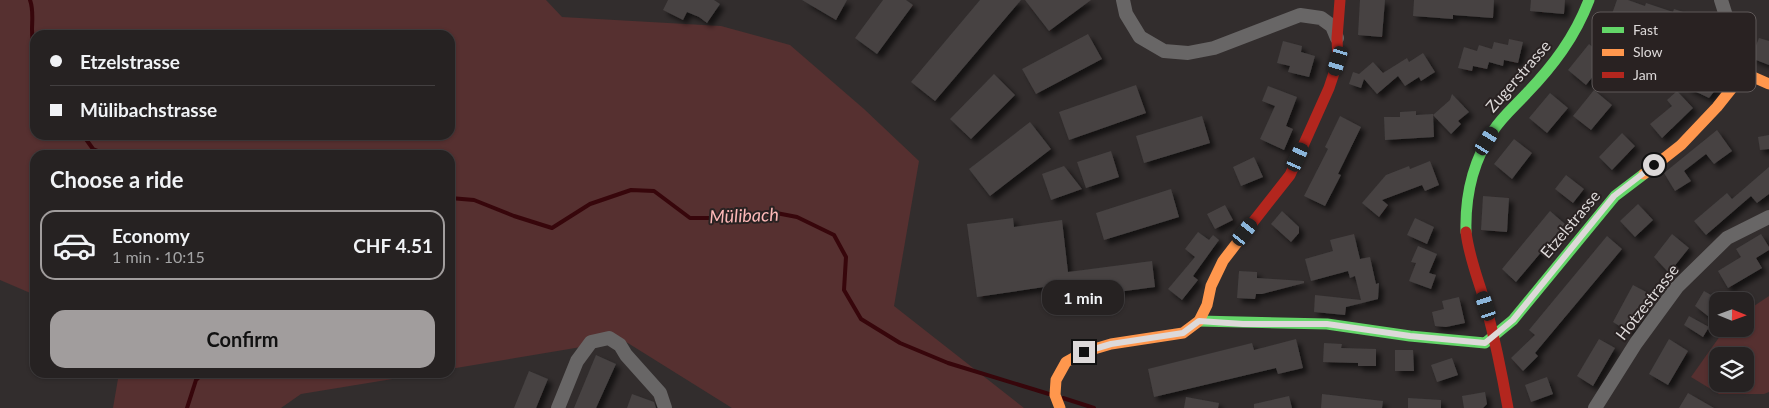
<!DOCTYPE html>
<meta charset="utf-8">
<style>
:root{--surface:#262222;--page:#2e2a2a;--text:#f1f3f6;--muted:#a4a4a5;--line:#423f40;--accent:#a19d9d}
body{margin:0;font-family:Lato,sans-serif;background:var(--page);color:var(--text);height:100vh;display:flex;flex-direction:column;font-size:19px;white-space:nowrap}
*{box-sizing:border-box;margin:0}
p{font-size:16px;color:var(--muted)}
.icon{flex:none;width:28px;height:28px;fill:none;stroke:currentColor;stroke-width:2;stroke-linecap:round;stroke-linejoin:round}
.map{position:relative;flex:1;overflow:hidden}
.panel{position:absolute;left:30px;top:150px;width:425px;height:228px;display:flex;flex-direction:column;background:var(--surface);border-radius:15px;box-shadow:0 1px 4px #0004,0 0 0 1px var(--line)}
.panel>*{flex:none}
.hud{position:absolute;left:30px;top:30px;width:425px;height:110px;border-radius:15px;box-shadow:0 1px 4px #0004,0 0 0 1px var(--line);display:grid;align-content:center;height:110px;padding:0 20px;background:var(--surface)}
.needle{width:32px;rotate:91deg}
.buttons{position:absolute;left:1709px;top:292px;display:grid;gap:10px}
.buttons a{display:grid;place-items:center;width:45px;height:45px;border-radius:10px;background:var(--surface);box-shadow:0 1px 4px #0004,0 0 0 1px var(--line);font-size:25px}
.end{position:absolute;width:22px;height:22px;margin:-11px;border:6px solid #ddd9d9;background:#111;box-shadow:0 0 0 2px #111}
.from{border-radius:50%}
.bubble{position:absolute;height:35px;border-radius:15px;background:var(--surface);box-shadow:0 1px 4px #0004,0 0 0 1px var(--line);font-size:16px;font-weight:700;line-height:35px;text-align:center}
.car{position:absolute;width:15px;height:30px;margin:-15px -8px;border-radius:6px;box-shadow:0 0 4px 1px #0007;background:linear-gradient(#222 24%,#8ab4d8 0 40%,#222 0 76%,#8ab4d8 0 86%,#222 0)}
.hud b{display:flex;align-items:center;gap:18px;height:48px;font-size:19px}
.hud b+b{border-top:1px solid var(--line)}
.hud i{width:12px;height:12px;background:var(--text)}
ul{padding:0;list-style:none}
li{display:flex;align-items:center;gap:15px;height:70px;margin:0 10px 8px;padding:0 10px;border:2px solid transparent;border-radius:15px}
li div{flex:1}
li b{display:block;font-size:19px}
li em{font-style:normal;font-weight:700}
li.selected{border-color:var(--accent)}
li>.icon{width:45px;height:45px;stroke-width:1.5}
h2{padding:0 20px;font-size:22px;line-height:60px}
.primary-button{display:flex;gap:10px;margin-top:auto;padding:10px 20px}
.primary-button a{flex:1;height:58px;border-radius:15px;background:var(--accent);color:#111;font-size:20px;font-weight:700;line-height:58px;text-align:center}
.map>svg:first-child{display:block}
.green{fill:#563030;fill-rule:evenodd}
.lines{fill:none;stroke-linecap:round;stroke-linejoin:round}
.stream{stroke:#37060b;stroke-width:4}
.building{fill:#464242;filter:url(#shadow)}
.street{stroke:#686666;stroke-width:14}
.fast{stroke:#63d668;stroke-width:11}
.slow{stroke:#ff974d;stroke-width:11}
.jam{stroke:#b3261e;stroke-width:11}
.route{stroke:#ddd9d9;stroke-width:6}
.labels{text-anchor:middle;stroke-width:4;stroke-linejoin:round;paint-order:stroke}
.street-label{font-size:16px;fill:#ddd9d9;stroke:#292222}
.water-label{font-size:18px;font-style:italic;fill:#fcb8b7;stroke:#292222}
.key{fill:#292222;stroke:#5f5959;stroke-width:1}
.key-label{font-size:14px;fill:#ddd9d9}
</style>
<div class="map">
<svg width="1769" height="408" viewBox="0 0 1769 408">
<defs>
<filter id="shadow"><feDropShadow dx="4.5" dy="4.5" stdDeviation="2.5" flood-color="#0009"/></filter>
</defs>
<rect width="100%" height="100%" fill="#322d2d"/>
<path class="green" d="M0,0H546L562,17L721,26L790,45L864,109L919,161L894,306L1024,408H732L623,340L450,369V155H35V295L0,280ZM35,35H450V135H35Z
M1769,296V392L1764,394H1719L1691,377L1725,329H1745V312ZM1718,356H1745V384H1718Z
M119,373V372L429,373L301,394L281,408H113Z"/>
<g class="lines">
<path class="stream" d="M30,0C36,16 28,33 35,49
M83,135L93,149L108,155
M450,198L474,200L514,216L552,228L590,204L631,190L654,191L690,218H735L771,212L797,217L834,235L846,257L844,290L861,319L900,343L948,363L1049,394
M1063,398L1094,408
M187,408L196,380L204,372"/>
</g>
<path class="building" d="M668,0H714L720,4L707,23L699,17L687,12L683,20L663,10Z
M802,0H847L836,20Z
M883,0H906L913,5L877,54L855,38Z
M980,0H1021L935,101L911,82Z
M1025,0H1091L1049,31Z
M1360,0H1385L1382,37L1358,35Z
M1414,0H1494L1493,18L1453,15V19L1413,16Z
M1531,0H1565L1564,14L1530,11Z
M1617,0H1628L1645,6L1646,3L1673,12L1674,9L1701,18L1692,44L1665,35L1664,38L1637,28L1636,32L1609,22Z
M1088,34L1102,59L1036,94L1022,69Z
M1759,38L1769,41V65L1751,58Z
M1509,39L1523,42L1518,63L1504,60L1503,66L1489,62L1487,69L1473,66L1472,71L1458,68L1464,47L1477,51L1479,45L1492,49L1494,42L1508,45Z
M1283,41L1302,46L1301,52L1315,56L1309,77L1288,72L1290,66L1277,63Z
M1589,44L1607,59L1586,85L1568,70Z
M1423,53L1435,72L1421,81L1419,77L1405,86L1398,76L1377,94L1364,79L1361,88L1349,84L1353,72L1359,74L1373,62L1383,73L1407,58L1409,62Z
M1698,60L1709,65L1706,70L1721,78L1716,89L1709,98L1686,87Z
M994,74L1015,95L971,139L950,119Z
M1136,85L1146,113L1069,140L1059,112Z
M1268,86L1297,97L1286,126L1293,129L1284,150L1260,139L1275,106L1262,101Z
M1594,90L1612,105L1591,130L1573,116Z
M1677,91L1693,108L1662,138L1650,124L1672,106L1667,100Z
M1550,93L1568,108L1547,133L1529,118Z
M1452,94L1469,112L1458,121L1461,124L1451,134L1433,115L1450,100Z
M1416,111V115L1433,114L1434,137L1385,140L1384,117H1400V112Z
M1202,116L1210,143L1144,163L1136,136Z
M1340,116L1361,127L1338,174L1341,175L1325,206L1304,196L1328,149L1325,147Z
M1030,122L1051,149L990,196L969,169Z
M1717,130L1732,151L1714,164L1706,154L1684,171L1691,181L1675,191L1664,173Z
M1622,133L1635,146L1612,170L1599,157Z
M1769,135V149L1760,150L1758,137Z
M1514,139L1532,153L1512,179L1494,164Z
M1111,151L1119,177L1086,188L1077,162Z
M1254,157L1263,177L1241,186L1233,167Z
M1430,161L1439,185L1425,191L1422,185L1382,200L1388,205L1379,217L1362,203L1386,175L1409,166L1410,169Z
M1064,166L1082,189L1051,200L1042,174Z
M1769,167V194L1757,203L1751,196L1706,235L1694,221L1727,193L1732,199Z
M1566,175L1584,189L1573,203L1555,189Z
M1171,189L1179,217L1104,240L1096,213Z
M1483,196L1509,198L1507,232L1481,230Z
M1638,204L1653,220L1635,237L1620,221Z
M1225,205L1233,220L1215,229L1207,214Z
M1282,211L1299,227V233L1291,242L1271,224Z
M1550,211L1565,224L1516,282L1502,269Z
M1013,218L1014,227L1062,220L1068,272L1152,261L1155,287L1080,297L1078,282L977,297L967,224Z
M1415,218L1434,227L1427,244L1407,235Z
M1198,232L1209,240L1213,235L1219,240L1193,276L1198,280L1182,300L1168,289L1195,257L1185,249Z
M1354,234L1360,259L1370,257L1376,284L1379,283L1378,299L1346,307L1345,315L1314,312L1315,295L1361,300L1355,276L1350,278L1348,271L1311,281L1305,259L1333,251L1330,240Z
M1672,234L1689,248L1669,273L1654,257Z
M1761,234L1769,247V250L1756,258L1762,268L1728,288L1718,271L1741,257L1736,249Z
M1607,236L1622,249L1535,353L1538,356L1523,371L1511,358L1535,335L1529,330Z
M1418,246L1437,254L1429,273L1436,275L1431,289L1409,281L1416,263L1411,262Z
M1239,271L1257,272V278L1304,281V283L1262,294H1256L1255,299L1237,298Z
M1633,285L1650,294L1629,332L1613,322Z
M1704,291L1718,299V312L1713,320L1695,306Z
M1459,297L1465,323L1446,327L1435,326L1432,312L1444,309L1442,301Z
M1689,316L1709,327L1703,337L1684,325Z
M1296,339L1303,368L1278,374L1276,368L1154,397L1148,369L1252,343L1254,350Z
M1599,339L1615,348L1593,386L1577,376Z
M1669,339L1688,351L1668,385L1649,374Z
M1324,343L1342,344L1341,348L1376,349V366H1358V363L1323,362Z
M1395,350H1413L1414,371H1395Z
M596,355L616,364L596,408H574Z
M1452,358L1458,375L1437,382L1431,365Z
M529,371L548,379L536,408H514Z
M1547,377L1553,394L1531,402L1525,385Z
M1485,392L1487,404L1483,408H1464L1462,396Z
M1688,393L1714,408H1679Z
M632,394L654,402L656,408H627Z
M1322,394L1383,401L1382,408H1321Z
M1289,396L1292,408H1254V404Z
M1186,397L1219,403L1218,408H1184Z
M1408,398L1441,400V408H1408Z"/>
<g class="lines">
<path class="street" d="M1123,0L1126,14L1140,37L1164,51L1188,53L1214,48L1300,15L1321,18L1332,26L1337,38
M1721,0L1744,73
M558,408L577,361L591,342L609,338L620,345L626,355L660,393L665,408
M1595,408L1636,343L1677,287L1727,238L1769,217"/>
<path class="fast" d="M1466,232C1465,196 1473,161 1493,131C1502,117 1515,106 1526,94C1553,66 1575,37 1589,0
M1199,321L1327,324L1410,336L1485,343L1513,320L1615,196L1644,174"/>
<path class="slow" d="M1644,174L1681,145L1717,107L1744,73L1769,84
M1060,408L1055,395L1056,380L1066,362L1084,352L1111,344L1183,333L1199,321L1207,305L1211,286L1223,261L1246,231"/>
<path class="jam" d="M1246,231L1290,175L1329,88L1338,61L1337,38L1340,0
M1466,232C1469,258 1479,281 1486,306C1495,340 1502,374 1508,408"/>
</g>
<g class="lines">
<path class="route" d="M1084,352L1111,344L1183,333L1199,321L1243,324H1327L1410,336L1485,343L1513,320L1614,196L1654,165"/>
</g>
<g class="labels">
<g class="street-label">
<text transform="translate(1518 76) rotate(-49)" y="6">Zugerstrasse</text>
<text transform="translate(1570 224) rotate(-50)" y="6">Etzelstrasse</text>
<text transform="translate(1647 302) rotate(-52)" y="6">Hotzestrasse</text>
</g>
<g class="water-label">
<text transform="translate(744 216) rotate(-2)" y="6">Mülibach</text>
</g>
</g>
<rect x="1592" y="12" width="164" height="80" rx="8" class="key"/>
<rect x="1602" y="27" width="22" height="6" fill="#63d668"/>
<rect x="1602" y="49" width="22" height="7" fill="#ff974d"/>
<rect x="1602" y="72" width="22" height="6" fill="#b3261e"/>
<g class="key-label">
<text x="1633" y="35">Fast</text>
<text x="1633" y="57">Slow</text>
<text x="1633" y="80">Jam</text>
</g>
</svg>
<div class="buttons">
<a><svg class="needle" viewBox="-14 -14 28 28"><path d="M0-13l5 13h-10z" fill="#e53935"/><path d="M0 13l5-13h-10z" fill="#a4a4a5"/></svg></a>
<a><svg class="icon" aria-label="layers" viewBox="0 0 24 24"><path d="M12 4l9 5-9 5-9-5zM3 14l9 5 9-5"/></svg></a>
</div>
<i class="end from" style="left:1654px;top:165px"></i>
<i class="end" style="left:1084px;top:352px"></i>
<div class="bubble" style="left:1042px;top:280px;width:82px">1 min</div>
<i class="car" style="left:1338px;top:61px;rotate:197deg"></i>
<i class="car" style="left:1487px;top:141px;rotate:32deg"></i>
<i class="car" style="left:1298px;top:157px;rotate:24deg"></i>
<i class="car" style="left:1245px;top:232px;rotate:38deg"></i>
<i class="car" style="left:1486px;top:306px;rotate:342deg"></i>
<div class="hud">
<b><i class="from"></i>Etzelstrasse</b>
<b><i></i>Mülibachstrasse</b>
</div>
<section class="panel">
<h2>Choose a ride</h2>
<ul>
<li class="selected"><svg class="icon" aria-label="car" viewBox="0 0 24 24"><path d="M5 17H2v-5l4-1 3-4h7l3 4 3 1v5h-3M9 17h6M6 11h13"/><circle cx="7" cy="17" r="2"/><circle cx="17" cy="17" r="2"/></svg><div><b>Economy</b><p>1 min · 10:15</p></div><em>CHF 4.51</em></li>
</ul>
<div class="primary-button"><a>Confirm</a></div>
</section>
</div>
